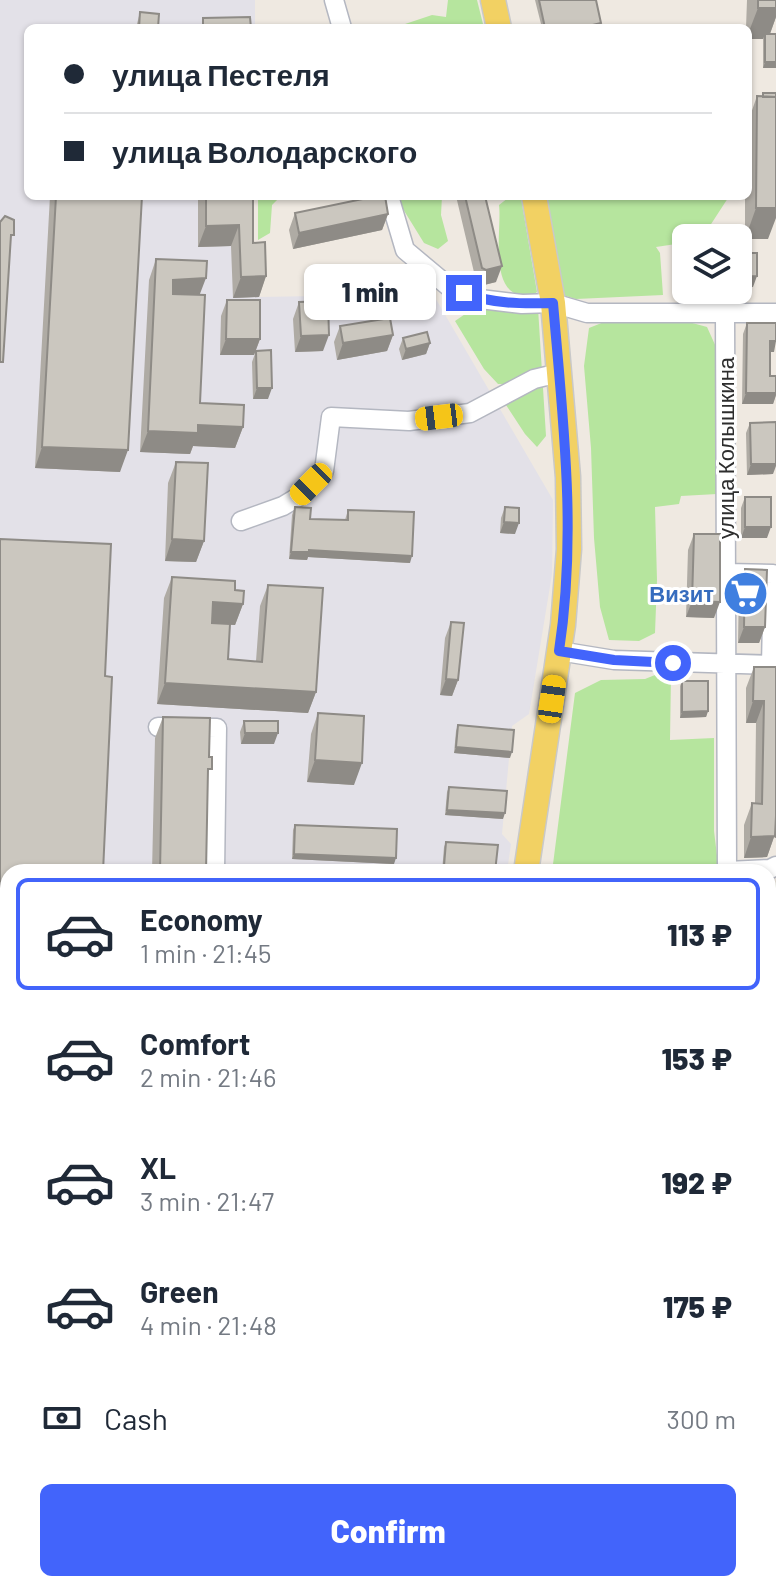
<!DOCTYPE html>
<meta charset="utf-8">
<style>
:root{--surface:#fff;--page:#f6f6f7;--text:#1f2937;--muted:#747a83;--line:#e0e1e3;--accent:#4264fb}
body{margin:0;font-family:Barlow,sans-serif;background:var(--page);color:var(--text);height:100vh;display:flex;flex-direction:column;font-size:30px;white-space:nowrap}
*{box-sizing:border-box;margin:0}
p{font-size:26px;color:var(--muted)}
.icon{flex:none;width:44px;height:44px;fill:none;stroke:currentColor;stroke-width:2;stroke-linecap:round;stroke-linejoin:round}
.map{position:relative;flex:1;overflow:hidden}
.side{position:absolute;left:0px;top:864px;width:776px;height:728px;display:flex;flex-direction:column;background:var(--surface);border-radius:24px 24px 0 0;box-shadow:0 2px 6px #0004}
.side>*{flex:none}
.top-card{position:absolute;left:24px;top:24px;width:728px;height:176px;border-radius:12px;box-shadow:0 2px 6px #0004;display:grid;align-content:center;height:176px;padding:0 40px;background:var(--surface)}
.fabs{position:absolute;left:672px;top:224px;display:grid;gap:16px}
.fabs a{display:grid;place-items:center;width:80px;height:80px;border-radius:12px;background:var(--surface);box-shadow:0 2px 6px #0004;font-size:40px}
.end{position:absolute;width:36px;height:36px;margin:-18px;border:10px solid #4264fb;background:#fff;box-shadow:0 0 0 4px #fff}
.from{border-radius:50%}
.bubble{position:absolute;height:56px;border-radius:12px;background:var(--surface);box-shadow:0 2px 6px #0004;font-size:26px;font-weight:800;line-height:56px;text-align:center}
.car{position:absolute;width:24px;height:48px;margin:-24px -12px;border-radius:10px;box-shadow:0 0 6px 2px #0007;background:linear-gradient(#f5c518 24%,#345 0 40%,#f5c518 0 76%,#345 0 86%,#f5c518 0)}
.top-card b{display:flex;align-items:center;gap:28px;height:76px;font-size:30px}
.top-card b+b{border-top:2px solid var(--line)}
.top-card i{width:20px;height:20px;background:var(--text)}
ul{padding:14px 0 0;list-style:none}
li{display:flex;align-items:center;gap:24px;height:112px;margin:0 16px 12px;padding:0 24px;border:4px solid transparent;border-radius:12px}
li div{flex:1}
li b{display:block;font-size:30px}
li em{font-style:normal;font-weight:800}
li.on{border-color:var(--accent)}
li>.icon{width:72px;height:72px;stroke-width:1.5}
.pay{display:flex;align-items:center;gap:20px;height:88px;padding:0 40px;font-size:30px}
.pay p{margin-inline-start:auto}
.cta{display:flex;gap:16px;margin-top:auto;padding:16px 40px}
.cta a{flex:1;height:92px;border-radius:12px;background:var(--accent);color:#fff;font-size:32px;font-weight:800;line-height:92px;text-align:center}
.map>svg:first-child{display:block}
.industrial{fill:#e3e1e8}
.green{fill:#b6e59e}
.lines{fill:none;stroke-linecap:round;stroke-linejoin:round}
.minor-casing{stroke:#b4b7c1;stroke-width:21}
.major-casing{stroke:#c9c9c9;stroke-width:27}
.minor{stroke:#fff;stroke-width:18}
.major{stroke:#f2d163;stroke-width:24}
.wall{fill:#afaba4}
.shaded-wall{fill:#8e8b86}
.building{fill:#cbc7bf;stroke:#8e8b86;stroke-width:2}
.route{stroke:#4264fb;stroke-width:10}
.labels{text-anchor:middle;stroke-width:6;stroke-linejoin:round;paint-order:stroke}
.street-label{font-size:22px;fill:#2e2e2e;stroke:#fff}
.shop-label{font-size:22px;font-weight:bold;fill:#366cbe;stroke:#fff;text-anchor:end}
</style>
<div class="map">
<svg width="776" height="1592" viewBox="0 0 776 1592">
<rect width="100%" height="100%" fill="#efe9e1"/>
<path class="industrial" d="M0,0H255V28H28V196H252L251,263H257L259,297L433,294L553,500L552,574L529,714L512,726L502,834L511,844L507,872H8V1514H6L0,1487Z"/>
<path class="green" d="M448,0H477L484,28H393L432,15L446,17Z
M258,196H281L272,205L270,233L258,240Z
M395,196H442L441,215L448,241L438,249L424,243Z
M544,196H728V198L702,238H686V247L676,244L656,247L660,253L663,295L576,299L559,294Z
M508,198H521L537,292C532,296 526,297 519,295C489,287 502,227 499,205Z
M485,308H538L546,436L537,447L525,434L506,405L513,393L508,384H498L484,369L455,321L471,310Z
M685,321L707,327L721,358V463L717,494L681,496L679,504L655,507L657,580L655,633L639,641L609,640L600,607L594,538L591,448L584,366L589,328L604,322Z
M660,673L671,674L670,740L714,738V831L719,872H552L575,693L601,680L645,679Z
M768,882L775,883L776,892V993L773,995L768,992Z
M768,1074L776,1089V1133L768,1123Z
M0,1520L2,1526L8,1525V1584H193L194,1592H2Z"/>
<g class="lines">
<defs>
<path id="minor" d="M334,0L342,28
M389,196L405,250L448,286L480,299L522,304L553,303L587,313H776
M725,312L727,872
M241,521L283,506L298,497L324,471L331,417L409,421L470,413L534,379L559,373
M726,573L773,574L771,665
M559,651L614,660L776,665
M158,727L217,728L215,872
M727,871L770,869L776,866
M768,1008L776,1011
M768,1025L776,1042
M768,1342L776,1343
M215,1584L217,1592"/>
<path id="major" d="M493,0L499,28
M526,872L563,625L569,549L568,477L553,303L534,196
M440,1584L442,1592"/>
</defs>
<use href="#minor" class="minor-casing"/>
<use href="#major" class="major-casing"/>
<use href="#minor" class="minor"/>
<use href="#major" class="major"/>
</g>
<path class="wall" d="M535,0H596L601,23L599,28H542Z
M747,0H776V17L770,34H776V68H763V39H748V28H746Z
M140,12L158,28H136Z
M763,93L768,239H745V196H748V122L757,96L762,97Z
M50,196H142L120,472L35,468Z
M198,196H253V243L266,276L259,297L233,298L231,246L198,247Z
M456,196H485L496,282L480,286L477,285Z
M295,213L388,214L382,230L293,249L289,230Z
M156,259L200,295V403L243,427L235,448L193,446L190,454L140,452L149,280Z
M227,300L260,339L254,355H220L221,316Z
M299,302L323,351L295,352L293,319Z
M747,323L774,352H770V376H776V395L773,404H742L743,334Z
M340,326L393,335L387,351L337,360L334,342Z
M403,338L430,343L426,354L402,360L399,349Z
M256,351L268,399H253L252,362Z
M750,423L773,474L747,475L746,433Z
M176,462L204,541L196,562L165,561L168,483Z
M745,497L767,538H741V508Z
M295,507L310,519L345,520L348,510L410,563L308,557L307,560L289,559L292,515Z
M505,507L515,534L500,533L501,518Z
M694,534L714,618L686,617L688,550Z
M745,569L765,627L759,643H738L739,585Z
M172,577L235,590L243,604L235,625H230L228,659L256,661L260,606L268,585L316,692L308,713L157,704L164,598Z
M451,622L458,680L452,696L440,695L445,638Z
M754,667H776V838L774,837L767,857L744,858V825L752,803H755L756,723H746V688Z
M682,681L708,711L706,717L680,718V686Z
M318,713L354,785L307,782L311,734Z
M163,717L208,779L206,872H152L155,738Z
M244,721L274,744H241L240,732Z
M458,725L510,758L454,753L456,731Z
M449,787L503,819L445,815L447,792Z
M295,825L394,864L292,859L293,830Z
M446,842L495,872H442L444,847Z
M8,1068V1106H4L5,1077Z
M227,1584H263L260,1592H228Z"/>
<path class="shaded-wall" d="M758,8H776V17L768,39L765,34L763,39H748V34Z
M601,23L599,28H580Z
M765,62H776V68H763Z
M756,208H776V218L768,239H745Z
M388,214L382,230L293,249L299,233Z
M239,225L231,246L198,247L206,226Z
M502,266L496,282L480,286L486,270Z
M266,276L259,297L233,298L241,277Z
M757,276L753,287L738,288V277Z
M206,278L198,299L165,301L173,280Z
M329,335L323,351L295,352L301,336Z
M393,335L387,351L337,360L343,343Z
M226,339H260L254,355H220Z
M770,341H776L774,352H766Z
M430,343L426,354L402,360L406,349Z
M257,388H272L268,399H253Z
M746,393H776V395L773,404H742Z
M198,425L243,427L235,448L193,446L190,454L140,452L148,431Z
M42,447L128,450L120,472L35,468Z
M751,464H776V466L773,474L747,475Z
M504,522L519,523L515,534L500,533Z
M745,527H771L767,538H741Z
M172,539L204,541L196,562L165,561Z
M309,550L412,556L410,563L308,557L307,560L289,559L291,552Z
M692,601L720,602L714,618L686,617Z
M213,602L243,604L235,625L205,623Z
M744,627H765L759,643H738Z
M446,679L458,680L452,696L440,695Z
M165,683L316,692L308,713L157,704Z
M753,701H764L756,723H746Z
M708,711L706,717L680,718L682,712Z
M245,733H278L274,744H241Z
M456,747L512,752L510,758L454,753Z
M315,760L362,763L354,785L307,782Z
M447,810L505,813L503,819L445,815Z
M776,816V838L774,837L767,857L744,858L751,837Z
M294,854L396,858L394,864L292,859Z
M444,866L469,868L467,872H442Z
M0,1008H8V1030H0Z
M8,1095V1106H4Z
M236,1584H263L260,1592H234Z"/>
<path class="building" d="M539,0H596L601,23L580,28H545Z
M758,0H776V8H758Z
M140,12L159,14L158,28H139Z
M250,17L251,28H203V18Z
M765,34H776V62H765Z
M763,93H776V97H763Z
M757,96L776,97V208H756Z
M56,196H142L128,450L42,447Z
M206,196H253V243L265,242L266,276L241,277L239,225L206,226Z
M377,196H385L388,214L299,233L295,213Z
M465,196H485L502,266L486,270L482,268Z
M5,216L14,220V235H11L3,362H0V222Z
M738,253H757V276L738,277Z
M156,259L207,261L206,278L173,280V294L205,295L200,403L244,405L243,427L198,425V433L148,431Z
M227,300H260V339H226Z
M328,301L329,335L301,336L299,302Z
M390,318L393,335L343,343L340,326Z
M747,323H776V341H770V376H776V393H746Z
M427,332L430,343L406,349L403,338Z
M271,350L272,388H257L256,351Z
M776,422V464H751L750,423Z
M176,462L208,463L204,541L172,539Z
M745,497H771V527H745Z
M295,507L311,508L310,519L348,520V510L414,512L412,556L309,550V552H291Z
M505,507L519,508V523L504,522Z
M694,534H720V602L692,601Z
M0,539L111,544L105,676L112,677L103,872H8V1008H0Z
M745,569L767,570L765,627H744Z
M172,577L235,581V590L244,591L243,604L213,602L212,623L230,624L228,659L262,662L268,585L323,588L316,692L165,683Z
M451,622L464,623L458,680L446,679Z
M754,667H776V816L775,836L751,837L752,803L762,804L764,701H753Z
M682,681H708V711L682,712Z
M318,713L364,716L362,763L315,760Z
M163,717L210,718L209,757H212V769H208L206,872H160Z
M244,721H278V733H245Z
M458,725L514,730L512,752L456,747Z
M449,787L507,791L505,813L447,810Z
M295,825L397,829L396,858L294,854Z
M446,842L498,845L495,872H469V868L444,866Z
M285,1584H401L403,1592H286Z"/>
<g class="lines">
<path class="route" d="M464,293C492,304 523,304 553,303C563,420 577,534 559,651L614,660L673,663"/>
</g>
<defs>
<symbol id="supermarket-disc" viewBox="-11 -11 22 22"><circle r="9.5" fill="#3f7fe0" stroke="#fff"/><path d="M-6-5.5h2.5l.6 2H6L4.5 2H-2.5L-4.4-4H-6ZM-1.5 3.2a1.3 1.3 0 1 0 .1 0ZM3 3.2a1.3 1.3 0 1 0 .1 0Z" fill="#fff"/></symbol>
</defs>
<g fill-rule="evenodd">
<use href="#supermarket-disc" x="720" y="568" width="51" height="51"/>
</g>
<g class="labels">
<g class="street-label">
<text transform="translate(726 448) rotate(-90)" y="8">улица Колышкина</text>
</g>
<g class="shop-label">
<text x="714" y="602">Визит</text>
</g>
</g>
</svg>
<div class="fabs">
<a><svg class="icon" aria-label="layers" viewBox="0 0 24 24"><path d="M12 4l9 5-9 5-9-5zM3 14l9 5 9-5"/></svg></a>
</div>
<i class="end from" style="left:673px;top:663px"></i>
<i class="end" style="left:464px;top:293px"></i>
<div class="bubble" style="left:304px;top:264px;width:132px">1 min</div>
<i class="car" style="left:439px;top:417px;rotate:263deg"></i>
<i class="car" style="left:311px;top:484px;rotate:225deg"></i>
<i class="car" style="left:552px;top:699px;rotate:8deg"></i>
<div class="top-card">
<b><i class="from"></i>улица Пестеля</b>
<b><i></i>улица Володарского</b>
</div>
<section class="side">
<ul>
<li class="on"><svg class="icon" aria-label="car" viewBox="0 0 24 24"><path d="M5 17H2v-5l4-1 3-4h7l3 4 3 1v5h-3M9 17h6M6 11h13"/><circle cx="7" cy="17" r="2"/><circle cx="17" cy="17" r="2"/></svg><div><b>Economy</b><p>1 min · 21:45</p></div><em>113 ₽</em></li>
<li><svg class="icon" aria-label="car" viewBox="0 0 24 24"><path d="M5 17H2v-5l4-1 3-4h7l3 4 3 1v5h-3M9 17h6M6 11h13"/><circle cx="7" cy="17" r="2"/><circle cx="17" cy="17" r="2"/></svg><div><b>Comfort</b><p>2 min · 21:46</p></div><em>153 ₽</em></li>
<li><svg class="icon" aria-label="car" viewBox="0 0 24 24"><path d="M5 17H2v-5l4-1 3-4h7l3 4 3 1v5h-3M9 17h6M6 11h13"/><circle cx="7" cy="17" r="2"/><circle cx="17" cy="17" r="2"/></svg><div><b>XL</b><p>3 min · 21:47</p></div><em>192 ₽</em></li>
<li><svg class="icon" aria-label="car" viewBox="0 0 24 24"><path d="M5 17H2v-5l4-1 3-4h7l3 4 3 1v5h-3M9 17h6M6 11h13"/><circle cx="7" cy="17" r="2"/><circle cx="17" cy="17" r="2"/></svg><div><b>Green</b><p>4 min · 21:48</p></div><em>175 ₽</em></li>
</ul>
<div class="pay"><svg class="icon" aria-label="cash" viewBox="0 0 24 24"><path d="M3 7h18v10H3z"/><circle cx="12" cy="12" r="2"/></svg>Cash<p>300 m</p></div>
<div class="cta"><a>Confirm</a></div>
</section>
</div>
